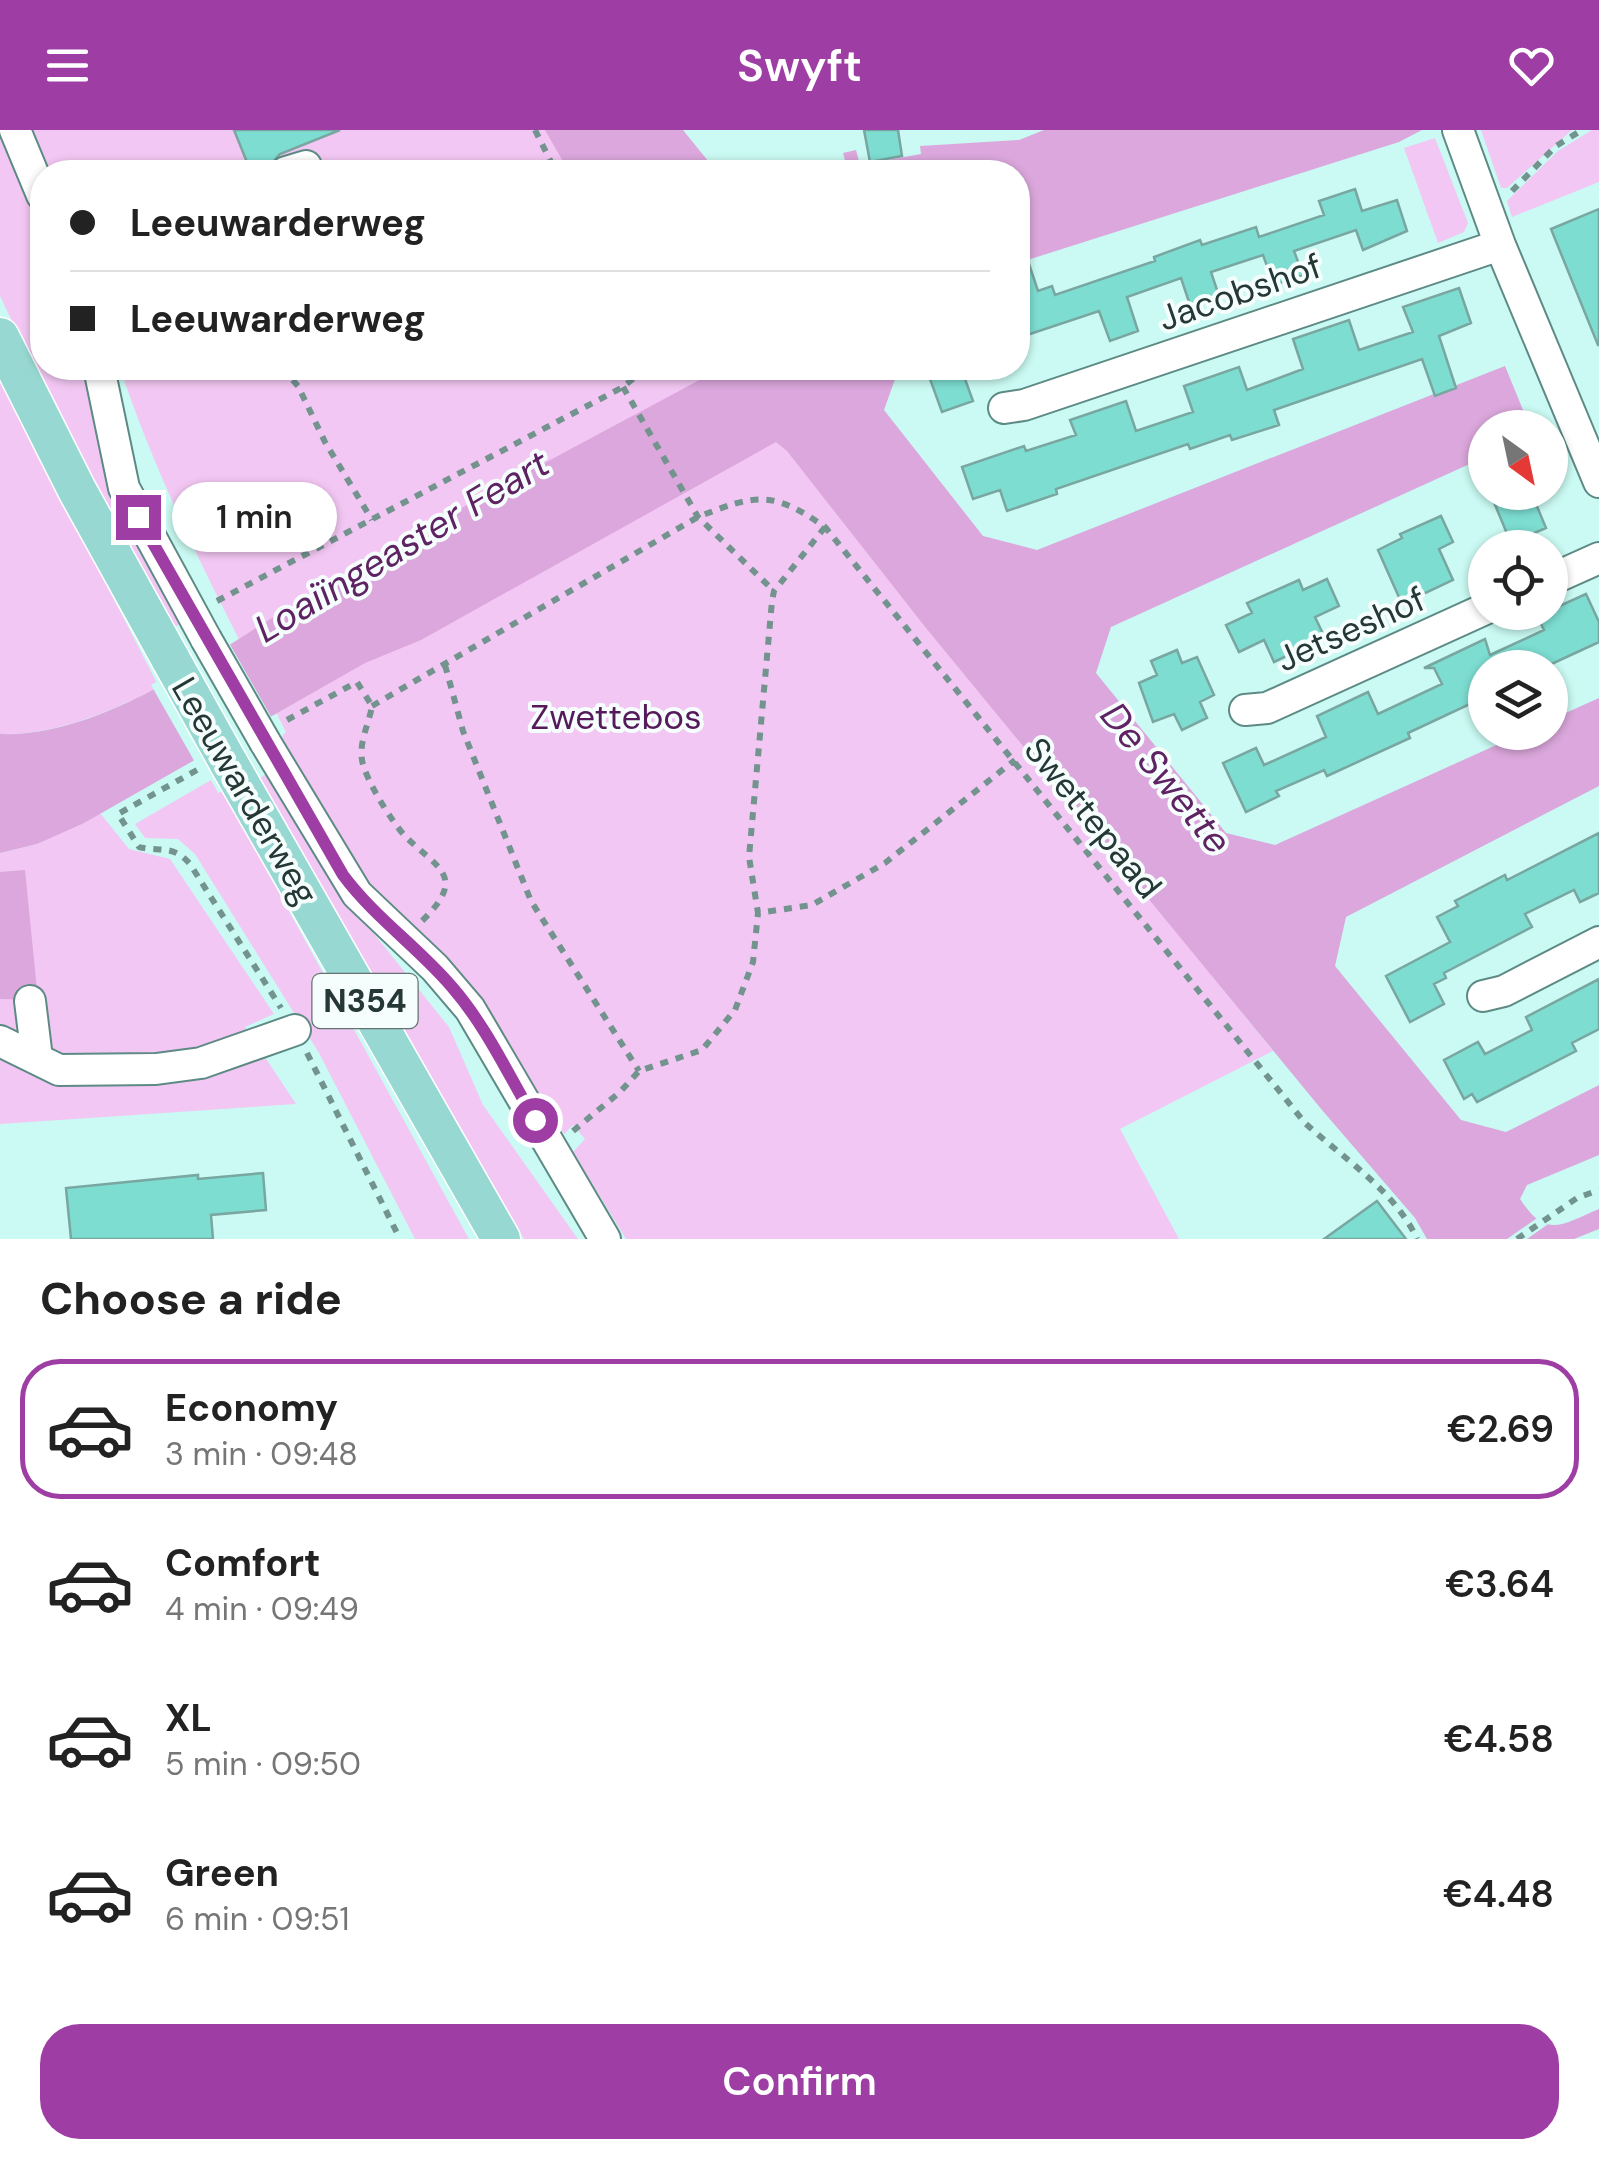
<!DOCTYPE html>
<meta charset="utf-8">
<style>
:root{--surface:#fff;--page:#f2f2f2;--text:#222;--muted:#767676;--line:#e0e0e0;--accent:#9e3da4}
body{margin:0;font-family:"DM Sans",sans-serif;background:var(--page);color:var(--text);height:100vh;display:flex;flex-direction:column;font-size:38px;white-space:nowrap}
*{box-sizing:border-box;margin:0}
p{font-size:32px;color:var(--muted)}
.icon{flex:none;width:55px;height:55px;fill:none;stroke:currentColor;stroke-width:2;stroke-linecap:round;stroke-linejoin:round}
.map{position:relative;height:1109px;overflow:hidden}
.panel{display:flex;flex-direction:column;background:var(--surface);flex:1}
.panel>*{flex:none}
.hud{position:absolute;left:30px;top:30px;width:1000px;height:220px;border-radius:40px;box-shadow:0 2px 8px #0004;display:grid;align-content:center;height:220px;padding:0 40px;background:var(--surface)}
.needle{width:65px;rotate:147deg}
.fabs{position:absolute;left:1468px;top:280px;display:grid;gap:20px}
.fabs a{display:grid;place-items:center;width:100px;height:100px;border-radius:50%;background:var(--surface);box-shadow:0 2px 8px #0004;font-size:50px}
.end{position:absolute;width:45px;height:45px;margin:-22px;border:12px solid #9e3da4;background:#fff;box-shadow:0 0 0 5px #fff}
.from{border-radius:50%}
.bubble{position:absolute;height:70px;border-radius:35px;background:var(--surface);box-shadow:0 2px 8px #0004;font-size:32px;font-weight:600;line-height:70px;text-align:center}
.hud b{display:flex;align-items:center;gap:35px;height:95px;font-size:38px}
.hud b+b{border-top:2px solid var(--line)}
.hud i{width:25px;height:25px;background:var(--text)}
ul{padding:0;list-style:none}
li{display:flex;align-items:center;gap:30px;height:140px;margin:0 20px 15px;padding:0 20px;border:5px solid transparent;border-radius:40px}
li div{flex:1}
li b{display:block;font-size:38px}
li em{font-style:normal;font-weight:600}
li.active{border-color:var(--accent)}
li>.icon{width:90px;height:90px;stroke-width:1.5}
h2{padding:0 40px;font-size:45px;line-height:120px}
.primary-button{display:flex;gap:20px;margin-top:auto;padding:20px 40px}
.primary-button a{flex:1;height:115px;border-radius:40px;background:var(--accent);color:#fff;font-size:40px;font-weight:600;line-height:115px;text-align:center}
header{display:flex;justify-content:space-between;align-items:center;height:130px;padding:0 40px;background:var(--accent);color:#fff;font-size:45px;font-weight:600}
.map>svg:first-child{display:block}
.green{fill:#f3c7f3}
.water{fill:#dba7dc}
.pier{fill:#cafaf3}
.building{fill:#7dddd1;stroke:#79a6a0;stroke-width:2.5}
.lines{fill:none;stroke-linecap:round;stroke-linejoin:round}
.minor-casing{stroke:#5d8a84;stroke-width:34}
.major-casing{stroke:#fff;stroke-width:41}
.path{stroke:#72938e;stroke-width:6;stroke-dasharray:8 8;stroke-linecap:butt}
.minor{stroke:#fff;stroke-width:30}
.major{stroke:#97d9d2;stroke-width:38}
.minor-bridge-casing{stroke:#5d8a84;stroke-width:34;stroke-linecap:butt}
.major-bridge-casing{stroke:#fff;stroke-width:41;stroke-linecap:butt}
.minor-bridge{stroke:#fff;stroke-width:30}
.major-bridge{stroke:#97d9d2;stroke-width:38}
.route{stroke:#9e3da4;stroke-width:12}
.labels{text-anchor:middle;stroke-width:8;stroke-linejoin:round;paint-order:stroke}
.shield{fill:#f5fefd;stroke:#637371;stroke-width:2.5}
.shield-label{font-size:32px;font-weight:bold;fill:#253835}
.street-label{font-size:35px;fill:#253835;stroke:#f5fefd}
.park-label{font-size:35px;fill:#561a5a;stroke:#f5fefd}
.water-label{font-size:38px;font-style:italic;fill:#5f2363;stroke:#f5fefd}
</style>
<header><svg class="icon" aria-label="menu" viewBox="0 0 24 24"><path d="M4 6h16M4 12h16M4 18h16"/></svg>Swyft<svg class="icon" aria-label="heart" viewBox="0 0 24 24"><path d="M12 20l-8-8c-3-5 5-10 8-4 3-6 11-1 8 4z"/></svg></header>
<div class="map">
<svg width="1599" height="1109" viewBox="0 0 1599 1109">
<rect width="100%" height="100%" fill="#cafaf3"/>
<path class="green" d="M31,0H553L579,42H49Z
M1481,0H1572L1507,58H1501Z
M1592,0H1599V52L1512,87L1507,71L1558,21Z
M0,8L42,99V238H88L184,491L175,497L51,273L0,166Z
M1435,8L1468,93L1464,102L1438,113L1404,18Z
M120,238H723L1273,921L1120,999L1179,1109H626L573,1022L585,1009L573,995L564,1004L521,934L361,755L290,624L282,606L286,602C226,483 162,365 120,238Z
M0,248L159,557C112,581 54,606 0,604Z
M268,643L342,764L449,897L483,975L578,1109H524L260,648Z
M211,650L218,663L223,661L469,1109H415L319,923L195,724L178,709L145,708L135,694Z
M100,683L129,719L170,729L274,884L245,897L296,974L0,994V723L37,714Z"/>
<path class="water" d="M545,0H683L717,42H569Z
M1044,0H1422L1399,12L1018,133V42H848L843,23L856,20L860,35L921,24L920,16L1019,10Z
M1505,236L1530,297L1485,298V327L1111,497L1096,543L1226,703L1275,715L1523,603L1550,602V590L1599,568V656L1346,787L1335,836L1461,990L1506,1002L1599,955V1025L1527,1055L1520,1069C1546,1109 1561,1095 1599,1079V1099L1574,1109H1427L1415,1088L1322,980L926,498L787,321L776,312L421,510L365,533L84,693L37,714L0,723V604C97,608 204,530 283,481C317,459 352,438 388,419C496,358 607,300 716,241L715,238H899L884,280L983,406L1037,420Z
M25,740L38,870L0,869V742Z"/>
<path class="pier" d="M228,511L273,590L196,634L151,555Z
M1540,1086L1551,1092L1527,1109H1507Z"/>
<path class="building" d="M234,0H340L280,24L264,42H251Z
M864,0H898L902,26L870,32Z
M1355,59L1362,81L1397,70L1407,101L1363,120L1356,100L1294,121L1303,145L1274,155L1263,125L1211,142L1220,169L1191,178L1181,148L1127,167L1138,201L1110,211L1099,181L1018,208V113H1022L1038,161L1052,156L1055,165L1155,131L1154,127L1200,110L1202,115L1256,97L1259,107L1324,85L1319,71Z
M1599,79V215H1598L1551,99Z
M1459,158L1471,193L1439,206L1456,258L1435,266L1422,229L1274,280L1279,295L1232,310L1230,305L1190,319L1188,314L1056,359L1057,364L1007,381L1000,360L973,369L962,337L1024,316L1026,321L1076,305L1070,290L1126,271L1136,301L1193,282L1184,256L1239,237L1247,260L1303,239L1293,209L1349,190L1359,220L1413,202L1403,177Z
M926,238H961L973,271L942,282Z
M1511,362H1531L1546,398L1511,413L1493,370Z
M1441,386L1453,412L1439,419L1453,450L1402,474L1378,420L1402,408L1400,404Z
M1327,449L1339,476L1315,487L1325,508L1274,532L1264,510L1239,522L1226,495L1252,483L1247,473L1299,450L1303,460Z
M1586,464L1599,492V512L1543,538H1485V567L1408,603L1410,608L1327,646L1324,640L1276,661L1279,666L1246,682L1223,633L1256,618L1264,635L1326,607L1317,586L1368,562L1378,584L1442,554L1434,538H1424L1485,509L1490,525L1544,500L1537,486Z
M1177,520L1182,533L1197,527L1214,565L1200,572L1207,588L1182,600L1174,584L1153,592L1139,553L1157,545L1151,531Z
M1599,703V763L1580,772L1574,760L1525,784L1532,797L1444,843L1446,848L1434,854L1444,874L1410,892L1386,846L1450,812L1437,787L1458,776L1455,771L1505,745L1507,750Z
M1599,849V899L1572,913L1576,921L1477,972L1472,964L1464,969L1444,930L1478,912L1485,924L1532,900L1526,887Z
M263,1043L266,1080L211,1085L213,1109H71L66,1058L198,1045V1049Z
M1377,1071L1406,1109H1324Z"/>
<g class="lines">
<defs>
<path id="minor" d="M15,0L42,65
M1458,0L1500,115L1599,352
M286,42L306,36
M99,238L124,358L206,509
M1004,278L1024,275L1500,115
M1550,450L1599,428
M1245,580L1267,578L1485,479
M265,612L357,764L435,838L470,879L605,1109
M1483,866L1504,861L1599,812
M30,871L37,928
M0,911L59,940L156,939L201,933L295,900"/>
<path id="major" d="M0,207L77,360L171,530
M228,632L501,1109"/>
</defs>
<use href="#minor" class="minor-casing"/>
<use href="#major" class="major-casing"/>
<path class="path" d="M535,0L556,42
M1512,61L1556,16L1582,0
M282,238L298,256L325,312L372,390
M623,257L698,387L774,461
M825,397L774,461L772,471L749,727L758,783L812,775L885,733L1015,630
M217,471L623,257L646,238
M445,535L463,601L531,771L639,941
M372,576L698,387C756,364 772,360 825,397L1305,993C1343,1028 1396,1062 1417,1109
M287,590L357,552L372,576C369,594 359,611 362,630C365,649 391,690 404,705C436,738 469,745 422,791
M197,640L118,684L139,717C159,722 173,714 190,734L281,878
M307,923L400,1109
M573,1001L620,962L639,941L702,920L735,880L753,832L758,783
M1517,1109L1577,1068L1599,1060"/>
<use href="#minor" class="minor"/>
<use href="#major" class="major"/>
<defs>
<path id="minor-bridge" d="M206,509L265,612"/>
<path id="major-bridge" d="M171,530L228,632"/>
</defs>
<use href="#minor-bridge" class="minor-bridge-casing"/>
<use href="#major-bridge" class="major-bridge-casing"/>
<use href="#minor-bridge" class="minor-bridge"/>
<use href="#major-bridge" class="major-bridge"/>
</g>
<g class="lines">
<path class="route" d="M138,387L343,745C375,788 418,817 452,857C486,896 509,946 535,990"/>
</g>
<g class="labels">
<rect class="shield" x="312.5" y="844" width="105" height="54" rx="8"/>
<g class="shield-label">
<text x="365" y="882">N354</text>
</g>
<g class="street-label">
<text transform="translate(1240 162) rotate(-19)" y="12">Jacobshof</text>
<text transform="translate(1351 499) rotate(-24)" y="12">Jetseshof</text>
<text transform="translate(245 661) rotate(60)" y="12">Leeuwarderweg</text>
<text transform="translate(1093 688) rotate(51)" y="12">Swettepaad</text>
</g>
<g class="park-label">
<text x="616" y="599">Zwettebos</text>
</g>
<g class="water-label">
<text transform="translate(402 416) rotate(-31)" y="13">Loaiïngeaster Feart</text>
<text transform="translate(1166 648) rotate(51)" y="13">De Swette</text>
</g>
</g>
</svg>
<div class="fabs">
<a><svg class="needle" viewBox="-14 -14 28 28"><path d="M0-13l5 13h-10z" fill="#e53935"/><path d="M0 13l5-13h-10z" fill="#767676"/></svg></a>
<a><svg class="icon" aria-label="locate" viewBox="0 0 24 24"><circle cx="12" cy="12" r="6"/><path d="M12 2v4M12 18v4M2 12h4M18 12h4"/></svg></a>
<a><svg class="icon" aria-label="layers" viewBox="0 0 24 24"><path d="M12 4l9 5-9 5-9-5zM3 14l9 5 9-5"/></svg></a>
</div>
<i class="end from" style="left:535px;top:990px"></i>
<i class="end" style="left:138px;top:387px"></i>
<div class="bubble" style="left:172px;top:352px;width:165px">1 min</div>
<div class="hud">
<b><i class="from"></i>Leeuwarderweg</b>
<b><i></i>Leeuwarderweg</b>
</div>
</div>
<section class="panel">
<h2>Choose a ride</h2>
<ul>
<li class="active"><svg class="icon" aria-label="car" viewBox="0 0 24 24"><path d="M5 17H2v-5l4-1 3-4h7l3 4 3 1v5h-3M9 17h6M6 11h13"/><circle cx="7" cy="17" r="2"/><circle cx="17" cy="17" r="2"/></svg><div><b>Economy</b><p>3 min · 09:48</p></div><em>€2.69</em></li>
<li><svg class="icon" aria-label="car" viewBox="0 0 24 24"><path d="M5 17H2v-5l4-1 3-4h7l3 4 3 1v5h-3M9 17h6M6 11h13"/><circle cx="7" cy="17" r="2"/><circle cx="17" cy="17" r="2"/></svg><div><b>Comfort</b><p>4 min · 09:49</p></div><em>€3.64</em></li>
<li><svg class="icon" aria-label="car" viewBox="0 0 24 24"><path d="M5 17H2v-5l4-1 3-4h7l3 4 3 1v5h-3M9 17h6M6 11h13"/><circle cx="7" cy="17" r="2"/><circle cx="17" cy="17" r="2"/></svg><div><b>XL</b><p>5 min · 09:50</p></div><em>€4.58</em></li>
<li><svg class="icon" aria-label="car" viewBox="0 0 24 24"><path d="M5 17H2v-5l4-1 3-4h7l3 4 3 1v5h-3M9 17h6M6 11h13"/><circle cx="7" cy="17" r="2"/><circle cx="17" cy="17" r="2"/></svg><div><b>Green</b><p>6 min · 09:51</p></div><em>€4.48</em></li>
</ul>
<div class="primary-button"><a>Confirm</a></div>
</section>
